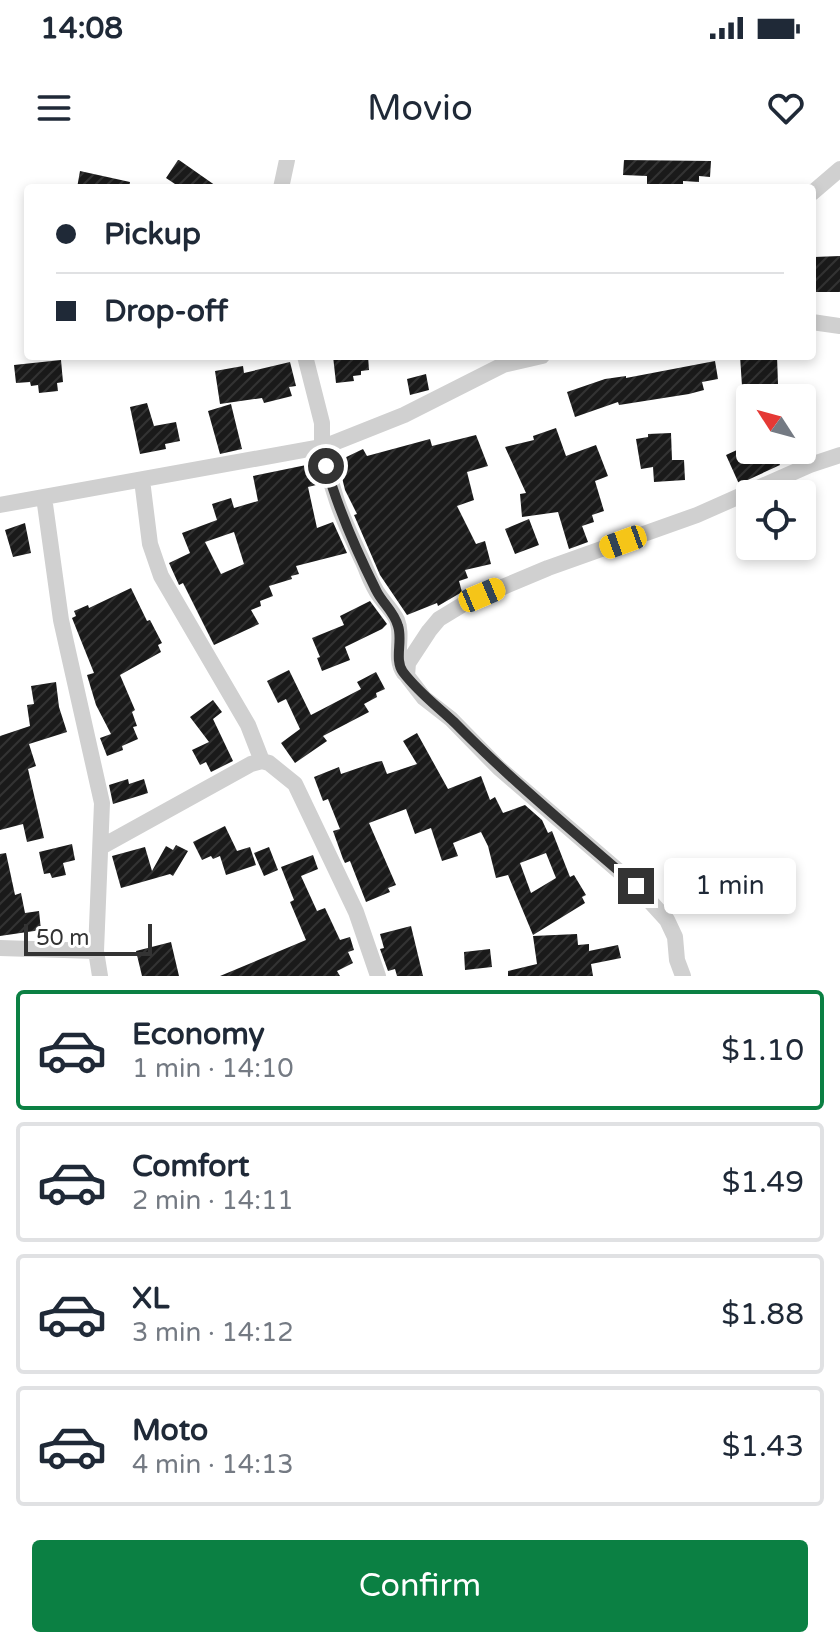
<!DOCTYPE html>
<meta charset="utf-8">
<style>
:root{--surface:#fff;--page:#f2f2f3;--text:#1f2937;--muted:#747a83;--line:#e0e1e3;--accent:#0b8043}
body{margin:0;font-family:"Varela Round",sans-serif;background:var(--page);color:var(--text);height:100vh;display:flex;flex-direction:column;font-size:30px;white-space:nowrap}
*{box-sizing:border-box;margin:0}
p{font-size:26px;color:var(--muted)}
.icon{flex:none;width:44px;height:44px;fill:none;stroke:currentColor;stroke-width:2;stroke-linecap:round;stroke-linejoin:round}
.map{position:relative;height:816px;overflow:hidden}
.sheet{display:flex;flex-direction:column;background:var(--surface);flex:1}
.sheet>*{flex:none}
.banner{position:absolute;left:24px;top:24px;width:792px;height:176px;border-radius:8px;box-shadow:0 4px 12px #0003;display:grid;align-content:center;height:176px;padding:0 32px;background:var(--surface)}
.needle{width:52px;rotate:306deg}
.tools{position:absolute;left:736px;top:224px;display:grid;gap:16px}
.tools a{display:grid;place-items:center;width:80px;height:80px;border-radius:8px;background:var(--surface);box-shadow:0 4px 12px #0003;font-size:40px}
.scale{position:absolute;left:24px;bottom:20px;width:128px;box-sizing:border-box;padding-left:8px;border:4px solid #333;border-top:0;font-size:22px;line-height:28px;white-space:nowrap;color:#333;-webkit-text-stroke:6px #fff;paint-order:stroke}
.end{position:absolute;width:36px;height:36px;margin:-18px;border:10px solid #333;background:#fff;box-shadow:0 0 0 4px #fff}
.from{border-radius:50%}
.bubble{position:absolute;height:56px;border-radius:8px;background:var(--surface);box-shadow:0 4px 12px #0003;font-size:26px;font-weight:600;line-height:56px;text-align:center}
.car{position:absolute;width:24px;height:48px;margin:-24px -12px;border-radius:10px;box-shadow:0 0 6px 2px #0007;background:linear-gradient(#f5c518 24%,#345 0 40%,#f5c518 0 76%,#345 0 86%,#f5c518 0)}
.banner b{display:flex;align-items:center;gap:28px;height:76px;font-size:30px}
.banner b+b{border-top:2px solid var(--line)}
.banner i{width:20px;height:20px;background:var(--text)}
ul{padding:14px 0 0;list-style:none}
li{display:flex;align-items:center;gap:24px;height:120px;margin:0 16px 12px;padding:0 16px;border:4px solid var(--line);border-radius:8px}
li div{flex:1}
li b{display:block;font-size:30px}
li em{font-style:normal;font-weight:600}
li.on{border-color:var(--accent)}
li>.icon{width:72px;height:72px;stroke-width:1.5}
.button{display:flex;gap:16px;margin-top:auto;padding:16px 32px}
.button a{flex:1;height:92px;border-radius:8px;background:var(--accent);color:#fff;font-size:32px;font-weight:600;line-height:92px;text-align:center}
.status{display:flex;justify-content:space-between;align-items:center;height:56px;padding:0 40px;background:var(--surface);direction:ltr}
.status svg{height:22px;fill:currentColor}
header{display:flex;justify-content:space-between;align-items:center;height:104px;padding:0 32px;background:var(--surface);font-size:36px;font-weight:600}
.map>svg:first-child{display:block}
.building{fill:url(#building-hatch);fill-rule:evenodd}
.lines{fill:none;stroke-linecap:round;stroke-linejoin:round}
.minor{stroke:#d0d0d0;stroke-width:16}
.route{stroke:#333;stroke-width:10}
</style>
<div class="status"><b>14:08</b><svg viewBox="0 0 49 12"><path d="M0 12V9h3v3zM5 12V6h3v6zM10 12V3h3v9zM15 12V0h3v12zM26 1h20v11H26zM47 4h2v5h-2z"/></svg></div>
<header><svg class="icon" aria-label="menu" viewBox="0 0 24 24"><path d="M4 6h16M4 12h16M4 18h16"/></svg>Movio<svg class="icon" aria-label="heart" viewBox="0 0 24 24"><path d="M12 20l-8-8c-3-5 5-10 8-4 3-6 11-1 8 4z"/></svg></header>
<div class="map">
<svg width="840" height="816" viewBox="0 0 840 816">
<defs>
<pattern id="building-hatch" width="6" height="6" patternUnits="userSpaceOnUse" patternTransform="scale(2)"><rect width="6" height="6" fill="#1a1a1a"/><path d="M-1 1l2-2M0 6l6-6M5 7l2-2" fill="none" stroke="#333"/></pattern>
</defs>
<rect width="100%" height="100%" fill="#fff"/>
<path class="building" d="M178,0H179L219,28H181L166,18Z
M624,0L711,1L710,17L699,16V22L683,21V28H647V16L623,15Z
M80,11L130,22L129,28H77Z
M840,96V132H814V97Z
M333,196H368L369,210L361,211V215L353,216L354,221L336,223Z
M740,196H777L778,224L742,226Z
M61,200L63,222L57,223L58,231L39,233L38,225L31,226L30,222L16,223L14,205Z
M715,201L718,219L702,222L704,230L689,234L619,245L618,242L575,257L567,232L605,219L626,216V218Z
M290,202L296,226L289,227L292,236L264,243L262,238L220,244L215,211L243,206L244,213Z
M426,214L429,230L410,235L407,219Z
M147,243L154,266L176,262L180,281L165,284L166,289L140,294L130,247Z
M231,244L242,289L220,294L208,251Z
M556,268L566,296L596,285L608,316L595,321L604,351L592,355L594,362L582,366L588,382L569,389L558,352L522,357L520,334L526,333L505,287L534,280L533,276Z
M671,273L672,300H684L685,320L654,322L653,307L641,309L636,279L648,277V274Z
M476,275L488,306L467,312L474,340L457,346L476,384L485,381L491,404L465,410L468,418L459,421L462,432L438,446L437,443L407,455L380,415L354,355L357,354L345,330L338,301L363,289L367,296L430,279L432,286Z
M750,284V290H773L780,305L739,324L726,295Z
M316,303L320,324L308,327L317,368L333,362L347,393L296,406L299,414L291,416L292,419L269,426L273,436L260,441L261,446L251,450L259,464L214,485L183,423L179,425L169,403L190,393L182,373L217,360L212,344L231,338L234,348L258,341L253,316ZM234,372L244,404L221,414L205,382Z
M529,359L539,385L515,394L505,369Z
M25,363L31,393L13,397L5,370Z
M131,428L147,461L150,460L162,483L158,485L161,492L120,515L135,550L132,552L137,566L133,567L138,579L122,586L123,590L107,596L100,578L111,574L96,545L87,515L94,513L72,458L76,456L74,451L88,445L89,448Z
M370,441L387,464L382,469L345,487L350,500L322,511L317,498L320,497L312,478L344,465L340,456Z
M289,510L311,555L361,529L357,522L376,512L385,529L376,533L377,537L364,544L369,552L323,576L327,581L295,603L281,583L300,569L286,539L278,543L267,521Z
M56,522L59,547L67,572L29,584L36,606L28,609L44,678L27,682L23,664L0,670V576L30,566L27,545L34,544L31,526Z
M213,540L222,552L213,559L233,601L211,612L206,602L200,605L192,590L209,582L190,557Z
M417,573L448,629L481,616L490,640L495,637L503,653L525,645L542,660L548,673L552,671L570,717L574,715L586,735L582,737L585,743L533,775L508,715L496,718L488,686L481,672L453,683L458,696L442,701L431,668L415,674L406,649L369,663L396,725L388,728L390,732L366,742L350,701L345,703L343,699L333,671L340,669L328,639L323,641L314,617L339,607L341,614L376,602L382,601L387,614L417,604L403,581ZM546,693L556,718L531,733L520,703Z
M128,619L129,624L144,619L148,633L113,644L109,625Z
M225,666L237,691L250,687L256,705L226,715L220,696L213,699L211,696L202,700L193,682Z
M72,684L75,700L63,703L66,715L52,718L50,713L44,714L39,692Z
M176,685L188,691L173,716L170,714L121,728L112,696L145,687L152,711L166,686L173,690Z
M269,687L278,710L264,716L254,693Z
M6,693L15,735L21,733L25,753L39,751L41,770L0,776V694Z
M313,695L318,709L301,716L317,751L325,748L340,780L350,777L354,790L348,792L353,803L337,811L340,816H220L306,780L290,742L294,740L281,707Z
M411,766L423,816H397L395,809L388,811L380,789L384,788L380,774Z
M577,774L578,785L589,784V791L618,785L621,798L591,804L593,816H508V811L537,804L533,776Z
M171,782L179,816H142L136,791Z
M490,789L492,807L465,810L464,792Z"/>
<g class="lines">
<path class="minor" d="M281,28L287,0
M812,33L840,9
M812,162L840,166
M305,196L322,263V287
M326,286C327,327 346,365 363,402C368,413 372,426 379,435C385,444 392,450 397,460C404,477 393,498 404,513
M142,320L150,384L161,416L248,565L262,601
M44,337L61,460L102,643L96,791L100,816
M0,345L326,286L404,255L503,205L542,196
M101,687L251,604L262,601L269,603L295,624L356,752L378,816
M0,788L96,791
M683,816L677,800L675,777L667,760L636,726L499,608L451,559L424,538L407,516L408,503L429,471L439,459L467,442L548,408L697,355L810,305L840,295"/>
</g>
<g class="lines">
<path class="route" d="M326,306C338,349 356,390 376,430C382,443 394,451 398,466C403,480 394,500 403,512C419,533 436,545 455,563C512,621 574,672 636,726"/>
</g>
</svg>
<div class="tools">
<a><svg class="needle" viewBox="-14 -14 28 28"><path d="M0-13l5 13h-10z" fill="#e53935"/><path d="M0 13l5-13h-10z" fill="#747a83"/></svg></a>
<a><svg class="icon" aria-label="locate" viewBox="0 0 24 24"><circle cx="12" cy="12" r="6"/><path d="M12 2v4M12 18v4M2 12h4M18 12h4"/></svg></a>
</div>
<div class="scale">50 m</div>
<i class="end from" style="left:326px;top:306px"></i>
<i class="end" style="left:636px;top:726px"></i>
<div class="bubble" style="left:664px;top:698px;width:132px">1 min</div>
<i class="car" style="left:623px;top:382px;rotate:250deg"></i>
<i class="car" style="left:482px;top:435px;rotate:67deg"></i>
<div class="banner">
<b><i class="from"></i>Pickup</b>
<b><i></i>Drop-off</b>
</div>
</div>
<section class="sheet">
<ul>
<li class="on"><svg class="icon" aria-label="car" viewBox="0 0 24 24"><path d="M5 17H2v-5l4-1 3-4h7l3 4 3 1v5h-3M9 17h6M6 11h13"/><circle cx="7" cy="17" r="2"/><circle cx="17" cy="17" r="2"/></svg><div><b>Economy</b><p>1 min · 14:10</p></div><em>$1.10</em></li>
<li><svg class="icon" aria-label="car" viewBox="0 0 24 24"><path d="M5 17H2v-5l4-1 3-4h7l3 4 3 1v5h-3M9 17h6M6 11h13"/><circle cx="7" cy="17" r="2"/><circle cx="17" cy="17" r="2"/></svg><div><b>Comfort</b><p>2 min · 14:11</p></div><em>$1.49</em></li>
<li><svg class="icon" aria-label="car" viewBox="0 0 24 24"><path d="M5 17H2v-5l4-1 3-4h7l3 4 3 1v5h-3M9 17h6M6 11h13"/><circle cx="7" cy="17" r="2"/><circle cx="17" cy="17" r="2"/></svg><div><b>XL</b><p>3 min · 14:12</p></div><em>$1.88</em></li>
<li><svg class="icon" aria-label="car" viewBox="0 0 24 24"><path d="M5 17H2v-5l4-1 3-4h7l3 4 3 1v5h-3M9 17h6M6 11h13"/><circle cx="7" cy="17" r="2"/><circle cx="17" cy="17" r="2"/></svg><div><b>Moto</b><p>4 min · 14:13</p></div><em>$1.43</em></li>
</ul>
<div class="button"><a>Confirm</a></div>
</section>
